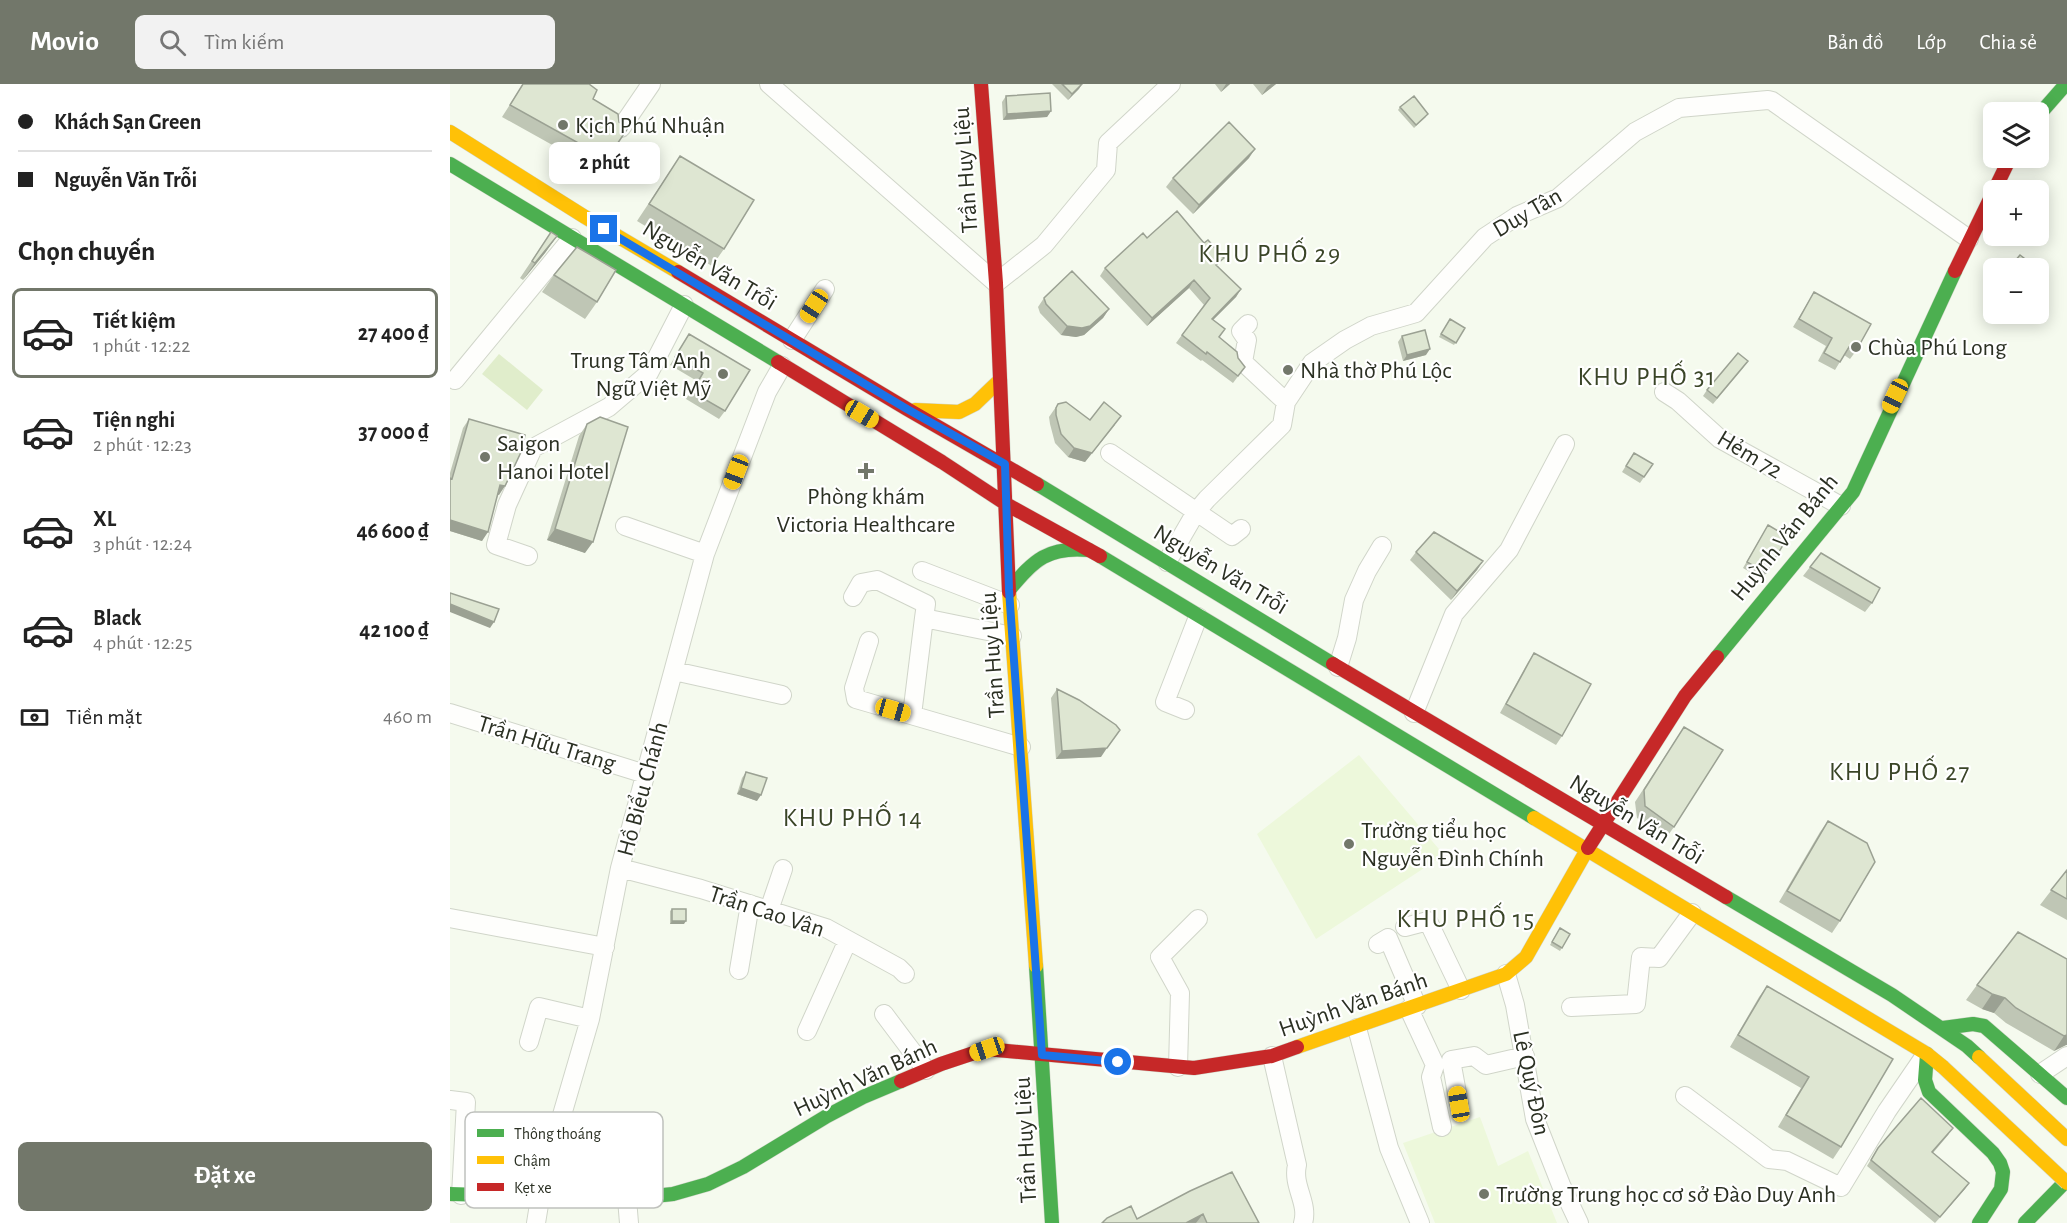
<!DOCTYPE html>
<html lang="vi">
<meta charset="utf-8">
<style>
:root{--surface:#fff;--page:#f2f2f2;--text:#222;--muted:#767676;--line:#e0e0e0;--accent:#72776a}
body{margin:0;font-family:"Alegreya Sans",sans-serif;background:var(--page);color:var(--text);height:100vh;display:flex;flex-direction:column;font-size:22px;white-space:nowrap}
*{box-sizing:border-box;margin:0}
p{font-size:20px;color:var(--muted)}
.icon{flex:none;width:33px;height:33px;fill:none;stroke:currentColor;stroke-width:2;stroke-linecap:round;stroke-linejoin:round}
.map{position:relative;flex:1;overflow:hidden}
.sheet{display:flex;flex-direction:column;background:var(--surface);width:450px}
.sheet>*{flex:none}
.banner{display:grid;align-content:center;height:132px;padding:0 18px;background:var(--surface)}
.buttons{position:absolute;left:1533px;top:18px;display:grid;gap:12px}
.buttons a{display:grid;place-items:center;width:66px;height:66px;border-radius:9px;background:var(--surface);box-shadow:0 3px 15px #0003;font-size:30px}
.end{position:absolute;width:27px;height:27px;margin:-14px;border:8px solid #1a73e8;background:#fff;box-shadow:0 0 0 3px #fff}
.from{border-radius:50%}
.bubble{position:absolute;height:42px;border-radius:9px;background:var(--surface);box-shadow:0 3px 15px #0003;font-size:20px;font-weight:700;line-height:42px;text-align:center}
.car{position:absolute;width:18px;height:36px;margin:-18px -9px;border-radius:8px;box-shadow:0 0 4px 2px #0007;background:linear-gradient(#f5c518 24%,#345 0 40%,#f5c518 0 76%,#345 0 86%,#f5c518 0)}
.banner b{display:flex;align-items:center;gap:21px;height:57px;font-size:22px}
.banner b+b{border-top:2px solid var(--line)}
.banner i{width:15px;height:15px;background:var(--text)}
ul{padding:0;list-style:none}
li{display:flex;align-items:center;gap:18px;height:90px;margin:0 12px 9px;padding:0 6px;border:3px solid transparent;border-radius:9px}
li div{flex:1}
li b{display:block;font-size:22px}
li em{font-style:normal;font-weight:700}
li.on{border-color:var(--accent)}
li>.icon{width:54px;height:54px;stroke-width:1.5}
h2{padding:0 18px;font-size:27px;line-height:72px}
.pay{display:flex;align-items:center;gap:15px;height:66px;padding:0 18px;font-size:22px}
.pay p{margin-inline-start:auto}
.action{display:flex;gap:12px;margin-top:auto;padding:12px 18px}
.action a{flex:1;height:69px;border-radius:9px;background:var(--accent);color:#fff;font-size:24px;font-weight:700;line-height:69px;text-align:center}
header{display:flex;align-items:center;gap:36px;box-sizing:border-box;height:84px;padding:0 30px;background:var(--accent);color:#fff}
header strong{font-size:28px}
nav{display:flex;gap:33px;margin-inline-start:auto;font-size:21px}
.search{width:420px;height:54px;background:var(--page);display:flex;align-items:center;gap:15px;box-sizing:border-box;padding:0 21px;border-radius:9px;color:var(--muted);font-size:22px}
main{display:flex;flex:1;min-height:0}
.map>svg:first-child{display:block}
.built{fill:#edf8db}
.green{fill:#e0edcb}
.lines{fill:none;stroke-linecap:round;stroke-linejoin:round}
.street-casing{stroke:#d0d5c9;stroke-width:20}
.fast-casing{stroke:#d0d5c9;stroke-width:15}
.slow-casing{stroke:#d0d5c9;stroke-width:15}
.jam-casing{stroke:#d0d5c9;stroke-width:15}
.street{stroke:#fefefc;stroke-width:18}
.fast{stroke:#4caf50;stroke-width:14}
.slow{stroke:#ffc107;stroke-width:14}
.jam{stroke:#c62828;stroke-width:14}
.slow-bridge-casing{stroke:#d0d5c9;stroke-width:15;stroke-linecap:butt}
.slow-bridge{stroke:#ffc107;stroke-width:14}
.wall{fill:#bfc6b5}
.shaded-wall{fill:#9ba193}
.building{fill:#dee6d2;stroke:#9ba193;stroke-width:1.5}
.route{stroke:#1a73e8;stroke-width:8}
.poi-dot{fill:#72776a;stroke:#fff;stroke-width:2}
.labels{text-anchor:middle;stroke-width:4.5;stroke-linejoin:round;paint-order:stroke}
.poi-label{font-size:24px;fill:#2b3023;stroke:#fff;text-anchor:start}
.street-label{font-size:24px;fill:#2b3023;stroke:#fff}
.neighbourhood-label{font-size:26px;letter-spacing:1.5px;fill:#3a4527;stroke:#fff}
.key{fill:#fff;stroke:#bfc1bd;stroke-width:1.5}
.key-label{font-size:16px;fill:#2b3023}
</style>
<header>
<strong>Movio</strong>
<div class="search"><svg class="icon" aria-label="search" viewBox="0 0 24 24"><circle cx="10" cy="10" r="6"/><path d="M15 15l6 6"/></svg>Tìm kiếm</div>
<nav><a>Bản đồ</a><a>Lớp</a><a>Chia sẻ</a></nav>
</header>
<main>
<section class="sheet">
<div class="banner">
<b><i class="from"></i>Khách Sạn Green</b>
<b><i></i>Nguyễn Văn Trỗi</b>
</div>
<h2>Chọn chuyến</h2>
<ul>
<li class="on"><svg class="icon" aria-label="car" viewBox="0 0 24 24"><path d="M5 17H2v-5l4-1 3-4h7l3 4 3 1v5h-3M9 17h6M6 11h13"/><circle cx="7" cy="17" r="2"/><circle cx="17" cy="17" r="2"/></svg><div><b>Tiết kiệm</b><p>1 phút · 12:22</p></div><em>27 400 ₫</em></li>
<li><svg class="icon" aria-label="car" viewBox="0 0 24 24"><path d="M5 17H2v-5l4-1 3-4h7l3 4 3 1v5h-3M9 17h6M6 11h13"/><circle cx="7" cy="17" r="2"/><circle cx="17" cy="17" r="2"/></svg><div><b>Tiện nghi</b><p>2 phút · 12:23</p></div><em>37 000 ₫</em></li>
<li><svg class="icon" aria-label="car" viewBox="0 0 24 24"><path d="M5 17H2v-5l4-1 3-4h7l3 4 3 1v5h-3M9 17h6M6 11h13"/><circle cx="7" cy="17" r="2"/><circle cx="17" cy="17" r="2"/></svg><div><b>XL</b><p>3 phút · 12:24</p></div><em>46 600 ₫</em></li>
<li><svg class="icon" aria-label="car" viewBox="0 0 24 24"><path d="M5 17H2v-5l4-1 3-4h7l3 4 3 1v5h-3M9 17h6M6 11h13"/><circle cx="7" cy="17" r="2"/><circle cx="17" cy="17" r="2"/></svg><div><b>Black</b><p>4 phút · 12:25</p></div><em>42 100 ₫</em></li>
</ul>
<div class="pay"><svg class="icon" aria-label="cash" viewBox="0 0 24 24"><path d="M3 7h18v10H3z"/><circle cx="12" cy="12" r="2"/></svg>Tiền mặt<p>460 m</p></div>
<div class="action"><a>Đặt xe</a></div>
</section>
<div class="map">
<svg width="1617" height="1139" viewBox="0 0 1617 1139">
<rect width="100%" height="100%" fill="#f5faee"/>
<path class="built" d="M909,671L994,771L866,855L807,750Z
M1030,1033L1048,1082L1078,1067L1107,1139H985L953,1059Z"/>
<path class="green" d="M49,270L93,306L77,326L32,290Z"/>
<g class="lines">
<defs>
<path id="street" d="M319,0L546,199L594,161L656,86L658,59L721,0
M171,44L201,0
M798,240L791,247L797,256L793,278L836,318
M342,256L375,205
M5,296L122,154
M1214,308L1228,317L1270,355L1391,422
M660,369L782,452L791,445
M175,442L255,470
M78,472L46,461L57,421L83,364L159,323L199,289L234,221
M717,478L746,428L757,415L832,341L836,318L862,279L895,256L921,242L966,229L1035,153L1067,132L1108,114L1185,48L1229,24L1318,16L1322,17L1519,155
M472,487L560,521
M403,513L411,499L427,496L476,520L474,534L562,552
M419,557L404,604L406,615L571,663
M888,583L897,554L904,516L917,487L932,462
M224,587L332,611
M735,626L715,618L748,533
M0,629L195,690
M964,629L1004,530L1059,466L1115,360
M462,631L474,534
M170,784L251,805L376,844L449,884L455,890
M319,826L333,785
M0,834L155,863
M955,843L978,837L1011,906
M928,860L938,854L967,922
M289,886L300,820
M1056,890L1065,921L1085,1035L1111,1101L1129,1139
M1121,923L1186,920L1191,873L1209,874L1242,829
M959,925L985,981L981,993L992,1043
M434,930L476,986
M907,944L939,1064L970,1139
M357,947L398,856
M79,958L89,923L140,935
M822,972L847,1081C842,1102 859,1119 853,1139
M728,983L730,909L710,873L748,835
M1590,990L1617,972
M1235,1012L1319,1075L1337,1077L1391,1103L1437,1027L1474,973
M0,1016L16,1018L11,1111
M1009,1020L1001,976L1024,972L1036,981L1075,972
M177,1115L179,1139
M86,1139L93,1096L140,935L170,784L255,470L317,308L332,282"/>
<path id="fast" d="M1588,32L1616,0
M0,80L328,278
M587,400L883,580
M650,472L1084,734
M559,506C584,476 598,462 639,466
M1267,573L1403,408L1505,187
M1276,813L1442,911L1517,962L1529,973
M586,882L602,1139
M1493,944L1523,940L1534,942L1617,1014
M1477,970L1475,996L1479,1008L1543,1069L1550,1079L1553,1088L1551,1105L1529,1139
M0,1110L177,1115L223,1110L258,1100L293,1083L377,1032L413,1013L451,997
M1575,1139L1617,1096"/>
<path id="slow" d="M0,48L135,133L228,188
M465,326L509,328L525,320L550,296
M559,508L586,882
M1084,734L1477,970L1493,983
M847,963L1056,890L1076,873L1138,764
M1529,973L1617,1055"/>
<path id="jam" d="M531,0L546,199L559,508
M1505,187L1560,74
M228,188L457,325L587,400
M328,278L492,378L556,420L650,472
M883,580L1276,813
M1138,764L1235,612L1267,573
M451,997L491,980L536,965L744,984L822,972L847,963"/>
</defs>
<use href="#street" class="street-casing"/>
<use href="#fast" class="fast-casing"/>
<use href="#slow" class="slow-casing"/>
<use href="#jam" class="jam-casing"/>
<use href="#street" class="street"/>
<use href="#fast" class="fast"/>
<use href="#slow" class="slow"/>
<use href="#jam" class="jam"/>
<defs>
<path id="slow-bridge" d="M1493,983L1617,1099"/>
</defs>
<use href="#slow-bridge" class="slow-bridge-casing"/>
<use href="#slow-bridge" class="slow-bridge"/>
</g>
<path class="wall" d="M73,0H139L143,15L169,38L178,44L149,87L52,33Z
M602,0H632L618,16Z
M765,0H780L771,8Z
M803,0H826L812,11Z
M556,12L601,27L597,33L553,36L552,18Z
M950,23L976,33L964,44L948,26Z
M230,72L274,165L262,182L187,137Z
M799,74L743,130L716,103L723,94Z
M101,148L107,152L95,169L73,196L70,194Z
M697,154L791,205L786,213L763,236L769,254L795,283L783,299L752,276L751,277L726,259L754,221L739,204L697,242L650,192L655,184Z
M104,191L147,218L135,235L92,208Z
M1364,208L1406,267L1400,275L1394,271L1385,286L1368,277L1376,262L1343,243Z
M594,214L659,225L653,234L634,251L626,253L611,251L590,229L588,223Z
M1000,235L1015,244L1004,261L989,253Z
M239,250L275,327L269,335L236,315L247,297L220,281Z
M952,252L976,271L953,277L948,258Z
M1294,283L1263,320L1253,312L1257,306Z
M608,320L640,336L665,341L635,378L618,373L605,359L600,340L599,333Z
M19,335L49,411H48L32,457L0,447V389L13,344Z
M137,340L135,469L97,456L129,352Z
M1184,369L1203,380L1190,399L1172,388Z
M1318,441L1316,489L1312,495L1293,484Z
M966,468L1033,477L1027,486L1001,516L960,476Z
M1360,483L1422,519L1415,528L1353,492Z
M1084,569L1112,652L1106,661L1050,629L1078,578Z
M607,605L651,673L606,675L601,614Z
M1234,643L1224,743L1216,754L1187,734L1185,718Z
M296,688L307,717L287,710L292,694Z
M1378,737L1390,837L1382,849L1329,818L1370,748Z
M1617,786V836L1590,821Z
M222,825L234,840H220V827Z
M1110,844L1120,850L1110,867L1100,861Z
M1617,875L1616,961L1604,967L1556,939L1544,929L1532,925L1516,916L1527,901Z
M1317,902L1391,1063L1383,1075L1328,1043L1351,1004L1280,963L1309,913Z
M1499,1050L1483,1069L1519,1099L1485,1139L1417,1082L1428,1064Z
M740,1107L809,1139H652L687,1135Z"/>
<path class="shaded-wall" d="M632,0L629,5L618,16L622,10Z
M776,0H780L771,8Z
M821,0H826L812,11L817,3Z
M601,27L597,33L553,36L557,30Z
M805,65L799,74L743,130L749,121Z
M107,152L95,169L73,196L85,179Z
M744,196L739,204L697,242L702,234Z
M791,205L786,213L756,243L762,235Z
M659,225L653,234L634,251L626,253L611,251L617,242Z
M980,265L976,271L953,277L957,271Z
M671,332L635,378L618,373L624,364Z
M50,401L55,402L49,411L44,410Z
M0,436L38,448L32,457L0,447Z
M105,445L143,458L135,469L97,456Z
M1033,477L1027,486L1001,516L1007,507Z
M0,520L44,538L40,544L0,528Z
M657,664L651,673L606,675L612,667Z
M291,704L311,711L307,717L287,710Z
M222,837H236L234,840H220Z
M1542,910L1555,914L1544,929L1532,925Z
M1617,951V961H1616L1604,967L1614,952Z
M1519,1099L1515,1105L1485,1139L1490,1133Z
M753,1130L746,1139H736Z"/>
<path class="building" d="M73,0H139L147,6L143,15L168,30L169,38L178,44L157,75L60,21Z
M612,0H632L622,10Z
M600,9L601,27L557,30L556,12Z
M964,12L978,30L966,41L950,23Z
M779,38L805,65L749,121L723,94Z
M230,72L304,116L274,165L199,120Z
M727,127L754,159L758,156L774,174L766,181L791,205L762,235L775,245L769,253L787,268L788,274L795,283L788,292L757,268L756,270L732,251L760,214L744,196L702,234L655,184L693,149L697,154Z
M101,148L107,152L85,179L82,177Z
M127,163L166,186L147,218L104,191Z
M1570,171L1587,184H1559Z
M622,187L659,225L640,242L632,244L617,242L596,220L594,214Z
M1364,208L1421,240L1406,267L1399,263L1390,278L1374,269L1382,254L1349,235Z
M1000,235L1015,244L1006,259L991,250Z
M975,246L980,265L957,271L952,252Z
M239,250L300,286L275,327L242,308L253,289L225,273Z
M1288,269L1298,277L1267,314L1257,306Z
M616,318L640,336L654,318L671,332L642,369L624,364L611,350L606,331V324L608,320Z
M150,333L178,343L143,458L105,445L137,340Z
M19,335L75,351L72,366L55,402L50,401L38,448L0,436V394L2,395Z
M1184,369L1203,380L1194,393L1176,382Z
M1318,441L1338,453L1316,489L1297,478Z
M984,448L1033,477L1007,507L966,468Z
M1371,469L1430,504L1422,519L1360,483Z
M0,509L49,525L44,538L0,520Z
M1084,569L1141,600L1112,652L1056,620Z
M607,605L629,616L666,641L670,646L657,664L612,667Z
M1234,643L1273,666L1224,743L1195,722L1194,706Z
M296,688L317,694L311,711L291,704Z
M1378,737L1417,759L1425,778L1390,837L1337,807Z
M1617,786V815L1601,806Z
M222,825H236V837H222Z
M1110,844L1120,850L1112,864L1102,858Z
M1568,848L1617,875V951L1614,952L1566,924L1555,914L1542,910L1527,901Z
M1317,902L1443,975L1391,1063L1336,1031L1359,993L1288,951Z
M1471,1014L1503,1044L1482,1068L1519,1099L1490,1133L1421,1076L1428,1064Z
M782,1088L809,1139H757L753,1130L736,1139H652L657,1134L681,1122L687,1135L740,1107Z"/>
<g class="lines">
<path class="route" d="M154,145L457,325L555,380L559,506L592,971L668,978"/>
</g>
<g class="poi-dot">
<circle cx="113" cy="41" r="6"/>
<circle cx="1406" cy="263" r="6"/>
<circle cx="838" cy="286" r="6"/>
<circle cx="273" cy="290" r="6"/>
<circle cx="35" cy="373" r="6"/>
<path d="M413 378h6v6h6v6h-6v6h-6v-6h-6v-6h6z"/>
<circle cx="899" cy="760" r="6"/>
<circle cx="1034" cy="1110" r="6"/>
</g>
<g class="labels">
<g class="poi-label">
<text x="125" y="49">Kịch Phú Nhuận</text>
<text x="1418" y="271">Chùa Phú Long</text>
<text x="261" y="284" text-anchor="end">Trung Tâm Anh<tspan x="261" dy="28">Ngữ Việt Mỹ</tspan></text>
<text x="850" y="294">Nhà thờ Phú Lộc</text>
<text x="47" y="367">Saigon<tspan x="47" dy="28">Hanoi Hotel</tspan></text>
<text x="416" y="420" text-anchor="middle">Phòng khám<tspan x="416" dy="28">Victoria Healthcare</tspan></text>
<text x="911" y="754">Trường tiểu học<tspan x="911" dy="28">Nguyễn Đình Chính</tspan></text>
<text x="1046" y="1118">Trường Trung học cơ sở Đào Duy Anh</text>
</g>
<g class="street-label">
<text transform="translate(515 86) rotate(-94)" y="8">Trần Huy Liệu</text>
<text transform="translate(1077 128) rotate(-30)" y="8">Duy Tân</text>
<text transform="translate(260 181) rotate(31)" y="8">Nguyễn Văn Trỗi</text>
<text transform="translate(1300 370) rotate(31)" y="8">Hẻm 72</text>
<text transform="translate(1334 453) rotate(-51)" y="8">Huỳnh Văn Bánh</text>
<text transform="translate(771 485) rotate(31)" y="8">Nguyễn Văn Trỗi</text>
<text transform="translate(542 571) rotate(-94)" y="8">Trần Huy Liệu</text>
<text transform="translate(97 659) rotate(17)" y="8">Trần Hữu Trang</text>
<text transform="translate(192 705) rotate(-75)" y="8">Hồ Biểu Chánh</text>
<text transform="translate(1187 735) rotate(31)" y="8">Nguyễn Văn Trỗi</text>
<text transform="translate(317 827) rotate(18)" y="8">Trần Cao Vân</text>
<text transform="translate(903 920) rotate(-19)" y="8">Huỳnh Văn Bánh</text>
<text transform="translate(415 993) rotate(-25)" y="8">Huỳnh Văn Bánh</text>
<text transform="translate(1082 999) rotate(78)" y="8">Lê Quý Ðôn</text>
<text transform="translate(575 1056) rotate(-93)" y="8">Trần Huy Liệu</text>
</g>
<g class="neighbourhood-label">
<text x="820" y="178">KHU PHỐ 29</text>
<text x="1197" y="301">KHU PHỐ 31</text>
<text x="1450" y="696">KHU PHỐ 27</text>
<text x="403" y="742">KHU PHỐ 14</text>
<text x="1016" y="843">KHU PHỐ 15</text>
</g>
</g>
<rect x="15" y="1028" width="198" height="96" rx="9" class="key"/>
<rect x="27" y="1045" width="27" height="8" fill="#4caf50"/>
<rect x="27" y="1072" width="27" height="8" fill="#ffc107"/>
<rect x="27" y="1099" width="27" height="8" fill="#c62828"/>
<g class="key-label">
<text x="64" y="1055">Thông thoáng</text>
<text x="64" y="1082">Chậm</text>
<text x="64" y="1109">Kẹt xe</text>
</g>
</svg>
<div class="buttons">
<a><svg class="icon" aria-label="layers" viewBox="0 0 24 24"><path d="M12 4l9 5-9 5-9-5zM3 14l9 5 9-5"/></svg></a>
<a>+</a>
<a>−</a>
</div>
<i class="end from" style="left:668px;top:978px"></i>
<i class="end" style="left:154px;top:145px"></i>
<div class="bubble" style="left:99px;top:58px;width:111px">2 phút</div>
<i class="car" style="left:364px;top:222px;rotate:213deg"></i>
<i class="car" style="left:1445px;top:312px;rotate:205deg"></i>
<i class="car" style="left:412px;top:330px;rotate:121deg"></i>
<i class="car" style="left:286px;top:388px;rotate:201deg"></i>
<i class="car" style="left:443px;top:626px;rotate:106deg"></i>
<i class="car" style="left:537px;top:965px;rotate:251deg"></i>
<i class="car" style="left:1009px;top:1020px;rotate:350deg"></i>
</div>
</main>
